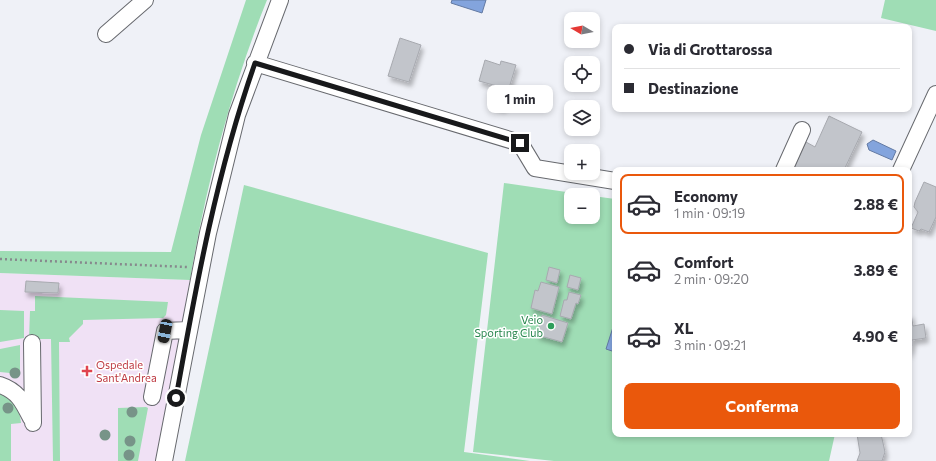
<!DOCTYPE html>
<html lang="it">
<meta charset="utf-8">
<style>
:root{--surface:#fff;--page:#f7f7f7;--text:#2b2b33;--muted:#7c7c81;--line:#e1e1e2;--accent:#ea580c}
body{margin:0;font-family:Commissioner,sans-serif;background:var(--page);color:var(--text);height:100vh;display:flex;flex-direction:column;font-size:15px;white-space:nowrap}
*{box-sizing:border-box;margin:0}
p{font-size:13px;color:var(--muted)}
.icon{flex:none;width:22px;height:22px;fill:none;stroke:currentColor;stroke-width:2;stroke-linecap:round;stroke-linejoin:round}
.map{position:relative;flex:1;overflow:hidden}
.side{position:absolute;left:612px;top:167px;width:300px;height:270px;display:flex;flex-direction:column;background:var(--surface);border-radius:8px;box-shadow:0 2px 6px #0003}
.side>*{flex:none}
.guide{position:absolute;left:612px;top:24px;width:300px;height:88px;border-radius:8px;box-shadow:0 2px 6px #0003;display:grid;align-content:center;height:88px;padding:0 12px;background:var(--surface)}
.needle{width:26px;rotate:280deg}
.controls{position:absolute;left:564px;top:12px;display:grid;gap:8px}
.controls a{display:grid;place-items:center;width:36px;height:36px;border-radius:8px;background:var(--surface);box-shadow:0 2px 6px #0003;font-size:20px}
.end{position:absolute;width:18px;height:18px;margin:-9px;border:5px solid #18191b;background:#fff;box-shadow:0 0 0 2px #fff}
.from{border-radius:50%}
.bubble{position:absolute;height:28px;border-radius:8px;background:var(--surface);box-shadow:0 2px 6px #0003;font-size:13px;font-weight:700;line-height:28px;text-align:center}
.car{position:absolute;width:12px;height:24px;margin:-12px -6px;border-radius:5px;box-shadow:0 0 3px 1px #0007;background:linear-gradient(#222 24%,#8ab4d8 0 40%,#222 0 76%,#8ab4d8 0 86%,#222 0)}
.guide b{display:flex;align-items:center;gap:14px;height:38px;font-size:15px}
.guide b+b{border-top:1px solid var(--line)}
.guide i{width:10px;height:10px;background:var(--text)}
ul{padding:7px 0 0;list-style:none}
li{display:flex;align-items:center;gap:12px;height:60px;margin:0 8px 6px;padding:0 4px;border:2px solid transparent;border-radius:8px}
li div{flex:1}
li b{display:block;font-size:15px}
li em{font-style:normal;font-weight:700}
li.active{border-color:var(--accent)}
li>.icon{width:36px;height:36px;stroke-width:1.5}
.action{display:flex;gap:8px;margin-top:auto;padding:8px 12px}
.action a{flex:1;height:46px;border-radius:8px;background:var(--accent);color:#fff;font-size:16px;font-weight:700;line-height:46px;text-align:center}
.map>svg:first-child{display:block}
.medical{fill:#f0e1f5}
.green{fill:#9fddb5}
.water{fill:#83a4dd;stroke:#637aa3}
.building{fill:#c2c5cb;stroke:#a7a9af;filter:url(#shadow)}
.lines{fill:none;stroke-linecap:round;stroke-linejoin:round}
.minor-casing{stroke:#67696e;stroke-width:18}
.path{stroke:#87898d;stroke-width:2.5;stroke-dasharray:2 3;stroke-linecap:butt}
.minor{stroke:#fff;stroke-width:16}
.tree{fill:#779488}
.route{stroke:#18191b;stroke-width:5}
.leisure-dot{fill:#2e9e5b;stroke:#fff;stroke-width:1.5}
.health-dot{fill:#e0444e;stroke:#fff;stroke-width:1.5}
.labels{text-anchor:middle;stroke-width:3;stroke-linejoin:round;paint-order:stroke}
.leisure-label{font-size:11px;fill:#27864d;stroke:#fff;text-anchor:end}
.health-label{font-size:11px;fill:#be3a42;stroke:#fff;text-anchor:start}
</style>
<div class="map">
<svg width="936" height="461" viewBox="0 0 936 461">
<defs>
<filter id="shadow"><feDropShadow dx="2.5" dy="4.5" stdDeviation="2" flood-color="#0004"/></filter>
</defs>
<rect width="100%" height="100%" fill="#eff1f7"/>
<path class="medical" d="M0,273L190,280L156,461H0Z"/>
<path class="green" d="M246,0H267C231,89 206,185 190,280L0,273V251L171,252L201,135Z
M885,0H936V31L881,18Z
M504,183L587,195H571V217H593V196L615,199V434H835L829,461H554L473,452Z
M244,185L488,253L464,452L530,461H185Z
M35,296L168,302L166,315L163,318L83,320V324L69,338L70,342H59L60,461H53L51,339H29L30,311H35Z
M0,310L24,311V338L0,342Z
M20,345V374L0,372V349Z
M0,393C14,399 20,409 21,423L11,424V461H0Z
M146,407L148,408L138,461H118V408Z"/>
<path class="water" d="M452,0H486L482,13L451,3Z
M873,140L896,151L892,160L869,150L867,144Z
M615,321V352L606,349Z"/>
<path class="building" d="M400,38L421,45L409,82L388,76Z
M485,60L500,65L501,61L516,65L503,108L491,105L497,86L479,81Z
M829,116L862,132L844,170H793L806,142L815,147Z
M924,182L936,187V217L929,232L921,229L919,231L911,228L918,212L914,207L915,202Z
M549,267L560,270L557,283L546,280Z
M570,275L581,278L578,290L567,287Z
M26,281L59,283L58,293L25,292Z
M541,282L559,287L552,314L531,308L535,290L538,291Z
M569,292L581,295L578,304L576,303L571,319L560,316L564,300H567Z
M909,314H911L913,326L924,324L926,338L912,340V346L909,354Z
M542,315L568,323L562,342L537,335Z
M857,434H881L885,452L882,461H857L860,453Z"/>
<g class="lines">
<defs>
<path id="minor" d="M106,34L145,0
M255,63L520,143L535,168L615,181
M784,170L802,130
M901,170L936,94
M32,343L33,423
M0,385C18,391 23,402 31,418
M152,397L165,331L188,330
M164,461L208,233L237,115L280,0"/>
</defs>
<use href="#minor" class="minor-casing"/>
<path class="path" d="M0,259L187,267"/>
<use href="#minor" class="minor"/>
</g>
<g class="tree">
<circle cx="15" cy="373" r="5.5"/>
<circle cx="8" cy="408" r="5.5"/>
<circle cx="132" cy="412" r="5.5"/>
<circle cx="105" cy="435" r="5.5"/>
<circle cx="130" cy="441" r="5.5"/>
<circle cx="129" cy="455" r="5.5"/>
</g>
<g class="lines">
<path class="route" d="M176,398C196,285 217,171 255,63L520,143"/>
</g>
<circle class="leisure-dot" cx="551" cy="326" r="4"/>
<path class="health-dot" d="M85 365h4v4h4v4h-4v4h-4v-4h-4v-4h4z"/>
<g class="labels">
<g class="leisure-label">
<text x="543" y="324">Veio<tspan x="543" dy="13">Sporting Club</tspan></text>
</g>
<g class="health-label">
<text x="96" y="369">Ospedale<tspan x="96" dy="13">Sant'Andrea</tspan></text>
</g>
</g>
</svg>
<div class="controls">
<a><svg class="needle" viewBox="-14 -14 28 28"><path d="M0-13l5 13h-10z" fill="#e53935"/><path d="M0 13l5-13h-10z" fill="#7c7c81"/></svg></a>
<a><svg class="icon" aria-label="locate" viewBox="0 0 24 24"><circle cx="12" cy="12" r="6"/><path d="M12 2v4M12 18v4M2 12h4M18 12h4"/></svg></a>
<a><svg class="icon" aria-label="layers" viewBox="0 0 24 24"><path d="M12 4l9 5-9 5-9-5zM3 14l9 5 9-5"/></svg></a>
<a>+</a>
<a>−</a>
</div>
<i class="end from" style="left:176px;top:398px"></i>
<i class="end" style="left:520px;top:143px"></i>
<div class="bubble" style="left:487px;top:85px;width:66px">1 min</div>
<i class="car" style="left:165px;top:331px;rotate:191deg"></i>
<div class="guide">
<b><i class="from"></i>Via di Grottarossa</b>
<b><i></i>Destinazione</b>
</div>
<section class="side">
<ul>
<li class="active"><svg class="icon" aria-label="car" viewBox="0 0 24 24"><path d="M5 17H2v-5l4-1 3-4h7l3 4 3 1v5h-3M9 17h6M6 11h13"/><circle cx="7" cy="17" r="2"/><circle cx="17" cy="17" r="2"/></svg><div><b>Economy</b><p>1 min · 09:19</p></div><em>2.88 €</em></li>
<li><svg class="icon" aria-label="car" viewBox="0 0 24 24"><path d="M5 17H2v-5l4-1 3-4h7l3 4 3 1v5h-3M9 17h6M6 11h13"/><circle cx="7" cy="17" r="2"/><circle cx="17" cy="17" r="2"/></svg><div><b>Comfort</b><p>2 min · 09:20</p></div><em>3.89 €</em></li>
<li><svg class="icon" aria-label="car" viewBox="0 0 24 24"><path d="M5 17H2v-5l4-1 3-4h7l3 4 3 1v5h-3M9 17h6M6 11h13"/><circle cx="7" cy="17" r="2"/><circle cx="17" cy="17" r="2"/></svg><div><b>XL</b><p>3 min · 09:21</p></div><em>4.90 €</em></li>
</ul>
<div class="action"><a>Conferma</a></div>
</section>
</div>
